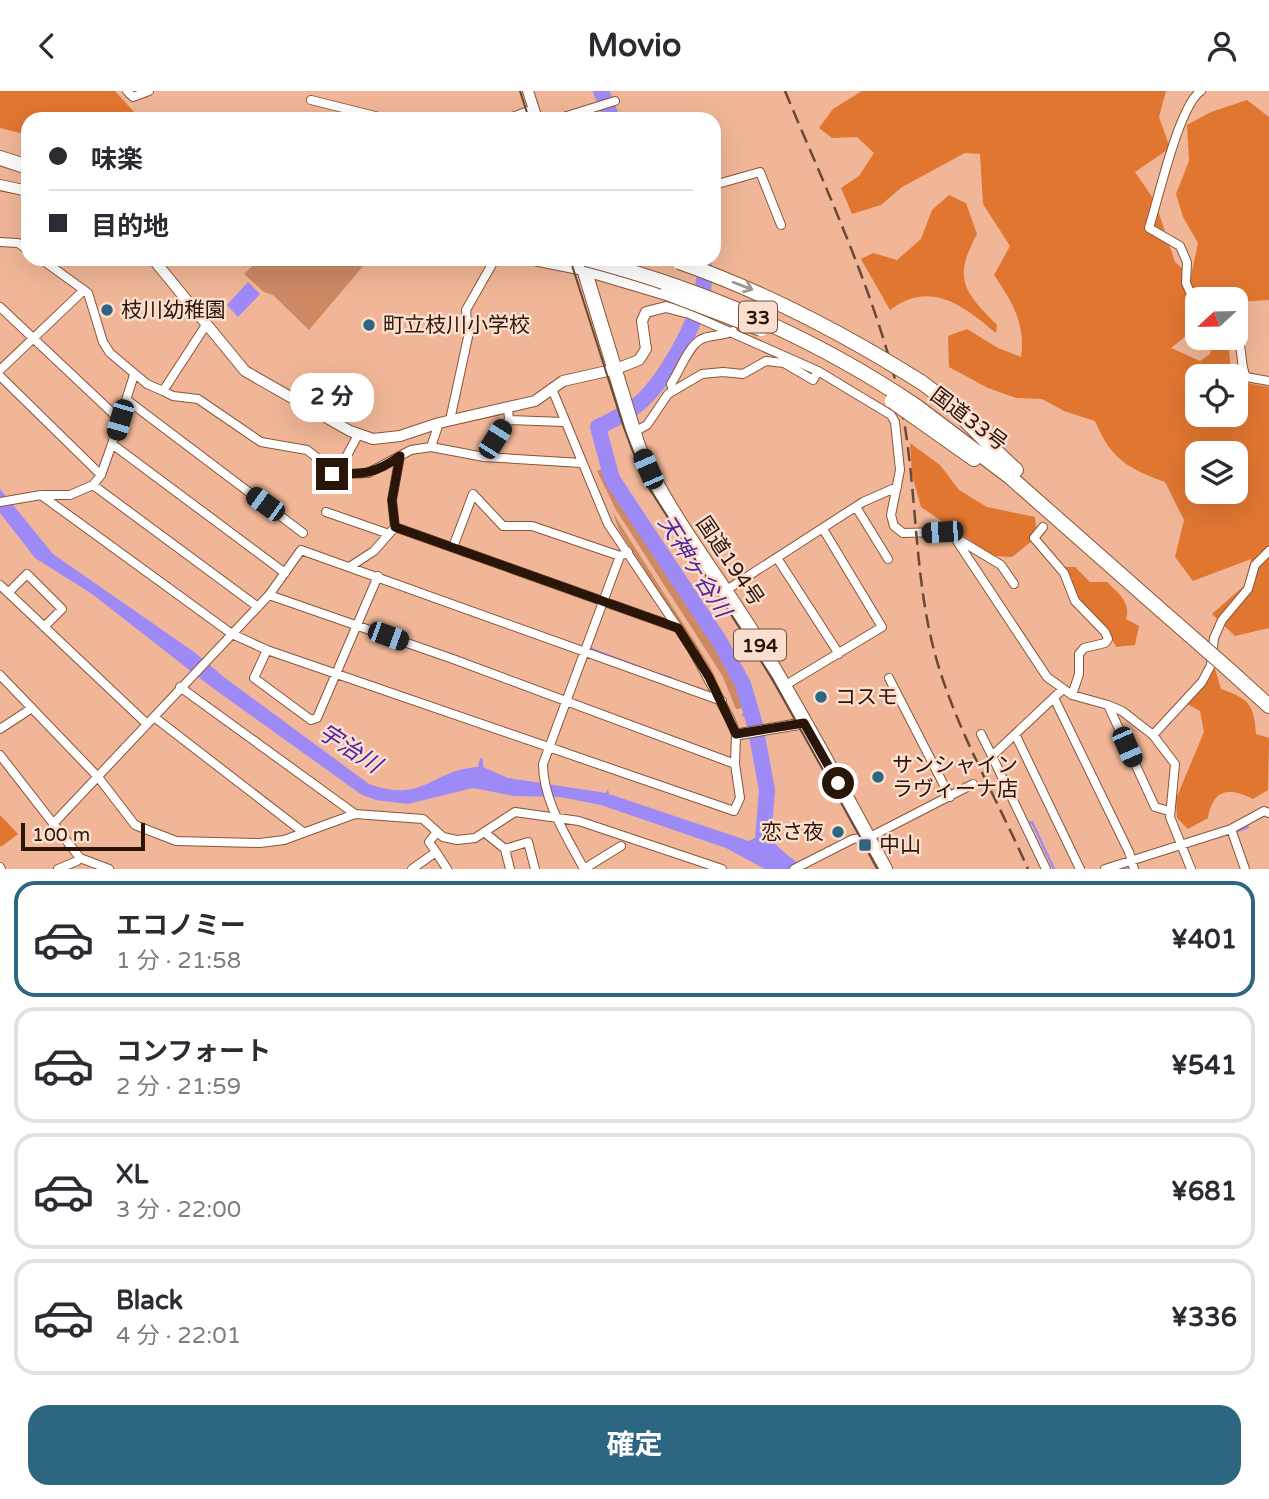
<!DOCTYPE html>
<html lang="ja">
<meta charset="utf-8">
<style>
:root{--surface:#fff;--page:#f2f2f3;--text:#2b2b33;--muted:#7c7c81;--line:#e1e1e2;--accent:#2d6680}
body{margin:0;font-family:"Varela Round","Noto Sans JP",sans-serif;background:var(--page);color:var(--text);height:100vh;display:flex;flex-direction:column;font-size:26px;white-space:nowrap}
*{box-sizing:border-box;margin:0}
p{font-size:23px;color:var(--muted)}
.icon{flex:none;width:38px;height:38px;fill:none;stroke:currentColor;stroke-width:2;stroke-linecap:round;stroke-linejoin:round}
.map{position:relative;height:778px;overflow:hidden}
.panel{display:flex;flex-direction:column;background:var(--surface);flex:1}
.panel>*{flex:none}
.guide{position:absolute;left:21px;top:21px;width:700px;height:154px;border-radius:21px;box-shadow:0 7px 28px #0002;display:grid;align-content:center;height:154px;padding:0 28px;background:var(--surface)}
.needle{width:46px;rotate:248deg}
.fabs{position:absolute;left:1185px;top:196px;display:grid;gap:14px}
.fabs a{display:grid;place-items:center;width:63px;height:63px;border-radius:14px;background:var(--surface);box-shadow:0 7px 28px #0002;font-size:35px}
.scale{position:absolute;left:21px;bottom:18px;width:124px;box-sizing:border-box;padding-left:7px;border:4px solid #2a1509;border-top:0;font-size:19px;line-height:24px;white-space:nowrap;color:#2a1509;-webkit-text-stroke:5px #fcdece;paint-order:stroke}
.end{position:absolute;width:32px;height:32px;margin:-16px;border:9px solid #2a1509;background:#fff;box-shadow:0 0 0 4px #fff}
.from{border-radius:50%}
.bubble{position:absolute;height:49px;border-radius:21px;background:var(--surface);box-shadow:0 7px 28px #0002;font-size:23px;font-weight:700;line-height:49px;text-align:center}
.car{position:absolute;width:21px;height:42px;margin:-21px -10px;border-radius:9px;box-shadow:0 0 5px 2px #0007;background:linear-gradient(#222 24%,#8ab4d8 0 40%,#222 0 76%,#8ab4d8 0 86%,#222 0)}
.guide b{display:flex;align-items:center;gap:24px;height:66px;font-size:26px}
.guide b+b{border-top:2px solid var(--line)}
.guide i{width:18px;height:18px;background:var(--text)}
ul{padding:12px 0 0;list-style:none}
li{display:flex;align-items:center;gap:21px;height:116px;margin:0 14px 10px;padding:0 14px;border:4px solid var(--line);border-radius:21px}
li div{flex:1}
li b{display:block;font-size:26px}
li em{font-style:normal;font-weight:700}
li.active{border-color:var(--accent)}
li>.icon{width:63px;height:63px;stroke-width:1.5}
.primary-button{display:flex;gap:14px;margin-top:auto;padding:14px 28px}
.primary-button a{flex:1;height:80px;border-radius:21px;background:var(--accent);color:#fff;font-size:28px;font-weight:700;line-height:80px;text-align:center}
header{display:flex;justify-content:space-between;align-items:center;height:91px;padding:0 28px;background:var(--surface);font-size:32px;font-weight:700}
.map>svg:first-child{display:block}
.green{fill:#cd8963}
.forest{fill:#e17631;fill-rule:evenodd}
.water{fill:#9d8af7}
.lines{fill:none;stroke-linecap:round;stroke-linejoin:round}
.stream{stroke:#9d8af7;stroke-width:2.5}
.river{stroke:#9d8af7;stroke-width:16}
.street-casing{stroke:#885639;stroke-width:10}
.secondary-casing{stroke:#885639;stroke-width:12}
.highway-casing{stroke:#885639;stroke-width:16}
.street{stroke:#fff;stroke-width:8}
.secondary{stroke:#fff;stroke-width:10}
.highway{stroke:#fff;stroke-width:14}
.tram{stroke:#694936;stroke-width:2}
.rail{stroke:#694936;stroke-width:2.5;stroke-dasharray:14 7;stroke-linecap:butt}
.highway-bridge-casing{stroke:#885639;stroke-width:16;stroke-linecap:butt}
.highway-bridge{stroke:#fff;stroke-width:14}
.oneway{stroke:#9f9690}
.route{stroke:#2a1509;stroke-width:9}
.poi-dot{fill:#2d6680;stroke:#fcdece;stroke-width:2.5}
.labels{text-anchor:middle;stroke-width:5;stroke-linejoin:round;paint-order:stroke}
.shield{fill:#fcdece;stroke:#695144;stroke-width:2}
.shield-label{font-size:19px;font-weight:bold;fill:#2a1509}
.poi-label{font-size:21px;fill:#2a1509;stroke:#fcdece;text-anchor:start}
.street-label{font-size:21px;fill:#2a1509;stroke:#fcdece}
.water-label{font-size:23px;font-style:italic;fill:#4c24a1;stroke:#fcdece}
</style>
<header><svg class="icon" aria-label="back" viewBox="0 0 24 24"><path d="M15 5l-7 7 7 7"/></svg>Movio<svg class="icon" aria-label="person" viewBox="0 0 24 24"><circle cx="12" cy="8" r="4"/><path d="M4 21q1-7 8-7t8 7"/></svg></header>
<div class="map">
<svg width="1269" height="778" viewBox="0 0 1269 778">
<rect width="100%" height="100%" fill="#f0b697"/>
<path class="green" d="M260,168H369L309,239L273,204L264,201L244,183Z
M604,377L628,422L721,564L738,594L745,617L736,618L722,584L616,419L597,380Z
M613,422L710,575L731,620L697,561L619,439Z"/>
<path class="forest" d="M0,0H115L134,21L146,28H28V44L0,37Z
M862,0H1166L1159,26L1170,57L1135,81L1155,110L1175,171L1191,185L1198,152L1183,126L1176,103L1189,70L1187,34L1211,21L1247,9L1269,26V209L1236,211V208H1197V236L1171,257L1200,270L1210,263L1214,247L1229,258L1231,285H1197V324H1236V290L1269,296V537L1235,545L1212,523L1246,493L1251,468L1193,490L1175,466L1184,429L1165,391C1127,377 1111,368 1095,330L1064,320L1042,308L1016,307L988,297L949,276L948,245L967,238L998,257L1021,266C1026,234 1012,210 994,184L1010,155L983,113L980,63L965,62L902,96L881,114L852,123L841,97L859,85L874,62L857,46L832,47L819,37L833,18ZM1197,362H1236V401H1197Z
M949,104L966,112L977,143C953,187 963,200 997,234L996,242C964,215 930,188 890,219L861,168L873,162L897,169L921,148L932,119Z
M910,352L940,374L959,399L987,416L1035,426L1037,446L1012,466L993,465L921,416L912,384Z
M1059,476H1075L1090,491H1107C1119,503 1131,511 1126,528L1139,535L1135,554L1116,556L1106,536L1076,508Z
M1208,575L1215,578L1221,598C1249,608 1254,613 1256,643L1269,647L1268,699L1253,708C1229,696 1213,698 1208,727L1188,738L1177,727L1176,708L1204,641L1200,620L1187,613L1194,593Z
M0,724L18,743L2,755H0Z"/>
<path class="water" d="M248,191L260,203L238,226L227,214Z
M0,398L53,463L194,561L225,587L369,693C425,713 430,679 478,676L480,667L483,668V676L508,687L606,702L608,698L609,703L749,750L755,747H771C777,757 797,772 808,778H765L726,757L601,714L560,706L514,705L473,697L408,713L376,709L362,704L210,595L92,503L35,467L0,422Z"/>
<g class="lines">
<path class="stream" d="M591,558L644,578
M658,583L671,587
M743,624L751,621
M1029,732L1032,731L1054,778
M1235,741L1248,736
M1122,778L1142,770"/>
<path class="river" d="M601,0L612,28
M702,168C715,205 670,283 644,308C632,320 613,329 598,336L612,388L720,551L743,593L755,634L767,699L763,749L768,761"/>
<defs>
<path id="street" d="M127,0L133,6L149,0
M311,9L387,28
M507,28L534,18
M557,28L615,10
M714,94L760,81L781,134
M0,151L18,152L28,159
M41,168L88,202L103,251L110,262L147,293L163,300L206,234
M0,216L120,329
M1197,217L1186,192L1187,171L1180,155L1149,137C1158,109 1179,14 1201,0
M685,221L818,280L891,324L895,331L900,379L891,424L894,435L903,442L942,441L955,447L1047,586L1072,604L1108,614L1155,716L1169,720
M1236,243C1244,257 1239,271 1246,286L1269,290
M0,279L84,199
M0,285L101,384
M163,300L173,305L198,308L261,351L307,359L333,379L348,383L368,382L411,359L431,356L484,366L581,372
M673,300L671,293C679,281 688,256 700,249C709,243 722,246 733,240
M127,309L303,442
M450,329L468,246L466,219L495,168
M509,329L564,331
M634,341L647,334L668,303L702,283L723,281L743,283L766,270L784,272L813,289L818,280
M112,353L285,482
M431,356L439,332
M484,366L509,329L508,316
M338,381L358,344
M93,394L258,516
M323,395L333,379
M41,404L232,543L267,559L254,587L311,629L317,627L378,485
M0,411L41,404H70L93,394L101,384L112,353L134,284
M856,416L888,468
M326,421L389,443
M395,436L678,537
M1043,436L1034,447L1064,482L1075,510L1105,541L1108,548L1105,552L1084,557L1079,563V583L1072,604
M961,450L1001,474L1014,493
M453,456L473,403L503,435H532L620,465
M777,467L839,563
M351,475L374,460L395,436L392,409L400,365
M0,494L147,633
M725,500L863,411L897,396
M8,502L27,483L62,518L44,536
M269,504L453,568L735,673
M267,559L734,720L740,707L735,673L736,643L731,630L692,558L608,433L552,298
M0,584L98,686L135,734L176,750L260,752L284,749L355,723L423,728L443,746L457,749L475,747L515,721L579,730L722,778
M889,587L950,706
M784,595L882,536L823,438
M180,596L355,723
M1054,607L1129,761L1134,778
M1108,614L1122,620L1153,644
M154,626L303,741
M0,638L32,617
M981,643L992,665
M1016,645L1080,778
M0,664L80,767L109,778
M53,733L269,504L301,459L722,610
M1231,738L1264,720L1269,722
M484,741L505,758L528,751L535,778
M505,758L510,778
M436,761L447,778
M0,776L1,778
M58,778L77,770
M412,778L436,761L429,751L437,741
M584,778C567,746 543,710 543,673L620,465L628,461
M584,778L621,755
M794,778L853,748L868,747L973,693
M1046,778L992,665L1062,599
M1105,778L1231,738L1245,778
M1191,778L1170,726L1175,673L1153,644L1202,591L1211,574L1214,547L1222,529L1248,498L1255,474L1269,460"/>
<path id="secondary" d="M528,0L537,28
M0,94L28,100
M153,168L245,280L350,340L373,348L400,345L439,332L535,310L563,290L616,278L639,269L646,258L642,230L646,221L666,216L685,221
M740,643L805,632"/>
<path id="highway" d="M0,67L28,76
M538,168L583,177L667,202
M581,168L638,355C668,424 716,482 755,546C801,622 843,700 885,778
M921,291C957,316 983,350 1016,379
M916,315L1010,386L1162,520
M916,327L974,368
M1226,576L1269,615"/>
</defs>
<use href="#street" class="street-casing"/>
<use href="#secondary" class="secondary-casing"/>
<use href="#highway" class="highway-casing"/>
<use href="#street" class="street"/>
<use href="#secondary" class="secondary"/>
<use href="#highway" class="highway"/>
<path class="tram" d="M520,0L529,28
M570,168L624,337L645,391L772,587L878,778"/>
<path class="rail" d="M785,0C825,96 870,191 896,292C920,386 910,487 940,580C962,649 999,712 1028,778"/>
<defs>
<path id="highway-bridge" d="M586,168C705,199 814,246 916,315
M679,171C765,201 843,242 921,291
M667,202L761,238
M892,310L916,327
M1162,520L1226,576"/>
</defs>
<use href="#highway-bridge" class="highway-bridge-casing"/>
<use href="#highway-bridge" class="highway-bridge"/>
</g>
<defs><path id="oneway-shaft" d="M-6 0H5M1.5-3L5.5 0L1.5 3" fill="none" stroke-width="1.6" stroke-linecap="round" stroke-linejoin="round" transform="scale(1.75)"/></defs>
<use class="oneway" href="#oneway-shaft" transform="translate(743 195) rotate(21)"/>
<g class="lines">
<path class="route" d="M332,383V379C359,387 378,381 400,365L392,409L395,436L678,537L709,586L736,643L804,632L838,692"/>
</g>
<g class="poi-dot">
<circle cx="107" cy="219" r="7"/>
<circle cx="369" cy="234" r="7"/>
<circle cx="821" cy="606" r="7"/>
<circle cx="878" cy="686" r="7"/>
<circle cx="838" cy="741" r="7"/>
<rect x="858" y="747" width="14" height="14" rx="3.5"/>
</g>
<g class="labels">
<g class="shield">
<rect x="739" y="210.5" width="38" height="31" rx="5"/>
<rect x="734" y="538.5" width="52" height="31" rx="5"/>
</g>
<g class="shield-label">
<text x="758" y="233">33</text>
<text x="760" y="561">194</text>
</g>
<g class="poi-label">
<text x="121" y="226">枝川幼稚園</text>
<text x="383" y="241">町立枝川小学校</text>
<text x="835" y="613">コスモ</text>
<text x="892" y="681">サンシャイン<tspan x="892" dy="24">ラヴィーナ店</tspan></text>
<text x="824" y="748" text-anchor="end">恋さ夜</text>
<text x="879" y="761">中山</text>
</g>
<g class="street-label">
<text transform="translate(969 328) rotate(37)" y="7">国道33号</text>
<text transform="translate(730 470) rotate(56)" y="7">国道194号</text>
</g>
<g class="water-label">
<text transform="translate(695 475) rotate(58)" y="8">天神ヶ谷川</text>
<text transform="translate(350 657) rotate(33)" y="8">宇治川</text>
</g>
</g>
</svg>
<div class="fabs">
<a><svg class="needle" viewBox="-14 -14 28 28"><path d="M0-13l5 13h-10z" fill="#e53935"/><path d="M0 13l5-13h-10z" fill="#7c7c81"/></svg></a>
<a><svg class="icon" aria-label="locate" viewBox="0 0 24 24"><circle cx="12" cy="12" r="6"/><path d="M12 2v4M12 18v4M2 12h4M18 12h4"/></svg></a>
<a><svg class="icon" aria-label="layers" viewBox="0 0 24 24"><path d="M12 4l9 5-9 5-9-5zM3 14l9 5 9-5"/></svg></a>
</div>
<div class="scale">100 m</div>
<i class="end from" style="left:838px;top:692px"></i>
<i class="end" style="left:332px;top:383px"></i>
<div class="bubble" style="left:290px;top:282px;width:84px">2 分</div>
<i class="car" style="left:120px;top:329px;rotate:196deg"></i>
<i class="car" style="left:495px;top:348px;rotate:32deg"></i>
<i class="car" style="left:648px;top:378px;rotate:336deg"></i>
<i class="car" style="left:265px;top:413px;rotate:306deg"></i>
<i class="car" style="left:942px;top:441px;rotate:266deg"></i>
<i class="car" style="left:388px;top:545px;rotate:110deg"></i>
<i class="car" style="left:1127px;top:656px;rotate:156deg"></i>
<div class="guide">
<b><i class="from"></i>味楽</b>
<b><i></i>目的地</b>
</div>
</div>
<section class="panel">
<ul>
<li class="active"><svg class="icon" aria-label="car" viewBox="0 0 24 24"><path d="M5 17H2v-5l4-1 3-4h7l3 4 3 1v5h-3M9 17h6M6 11h13"/><circle cx="7" cy="17" r="2"/><circle cx="17" cy="17" r="2"/></svg><div><b>エコノミー</b><p>1 分 · 21:58</p></div><em>¥401</em></li>
<li><svg class="icon" aria-label="car" viewBox="0 0 24 24"><path d="M5 17H2v-5l4-1 3-4h7l3 4 3 1v5h-3M9 17h6M6 11h13"/><circle cx="7" cy="17" r="2"/><circle cx="17" cy="17" r="2"/></svg><div><b>コンフォート</b><p>2 分 · 21:59</p></div><em>¥541</em></li>
<li><svg class="icon" aria-label="car" viewBox="0 0 24 24"><path d="M5 17H2v-5l4-1 3-4h7l3 4 3 1v5h-3M9 17h6M6 11h13"/><circle cx="7" cy="17" r="2"/><circle cx="17" cy="17" r="2"/></svg><div><b>XL</b><p>3 分 · 22:00</p></div><em>¥681</em></li>
<li><svg class="icon" aria-label="car" viewBox="0 0 24 24"><path d="M5 17H2v-5l4-1 3-4h7l3 4 3 1v5h-3M9 17h6M6 11h13"/><circle cx="7" cy="17" r="2"/><circle cx="17" cy="17" r="2"/></svg><div><b>Black</b><p>4 分 · 22:01</p></div><em>¥336</em></li>
</ul>
<div class="primary-button"><a>確定</a></div>
</section>
